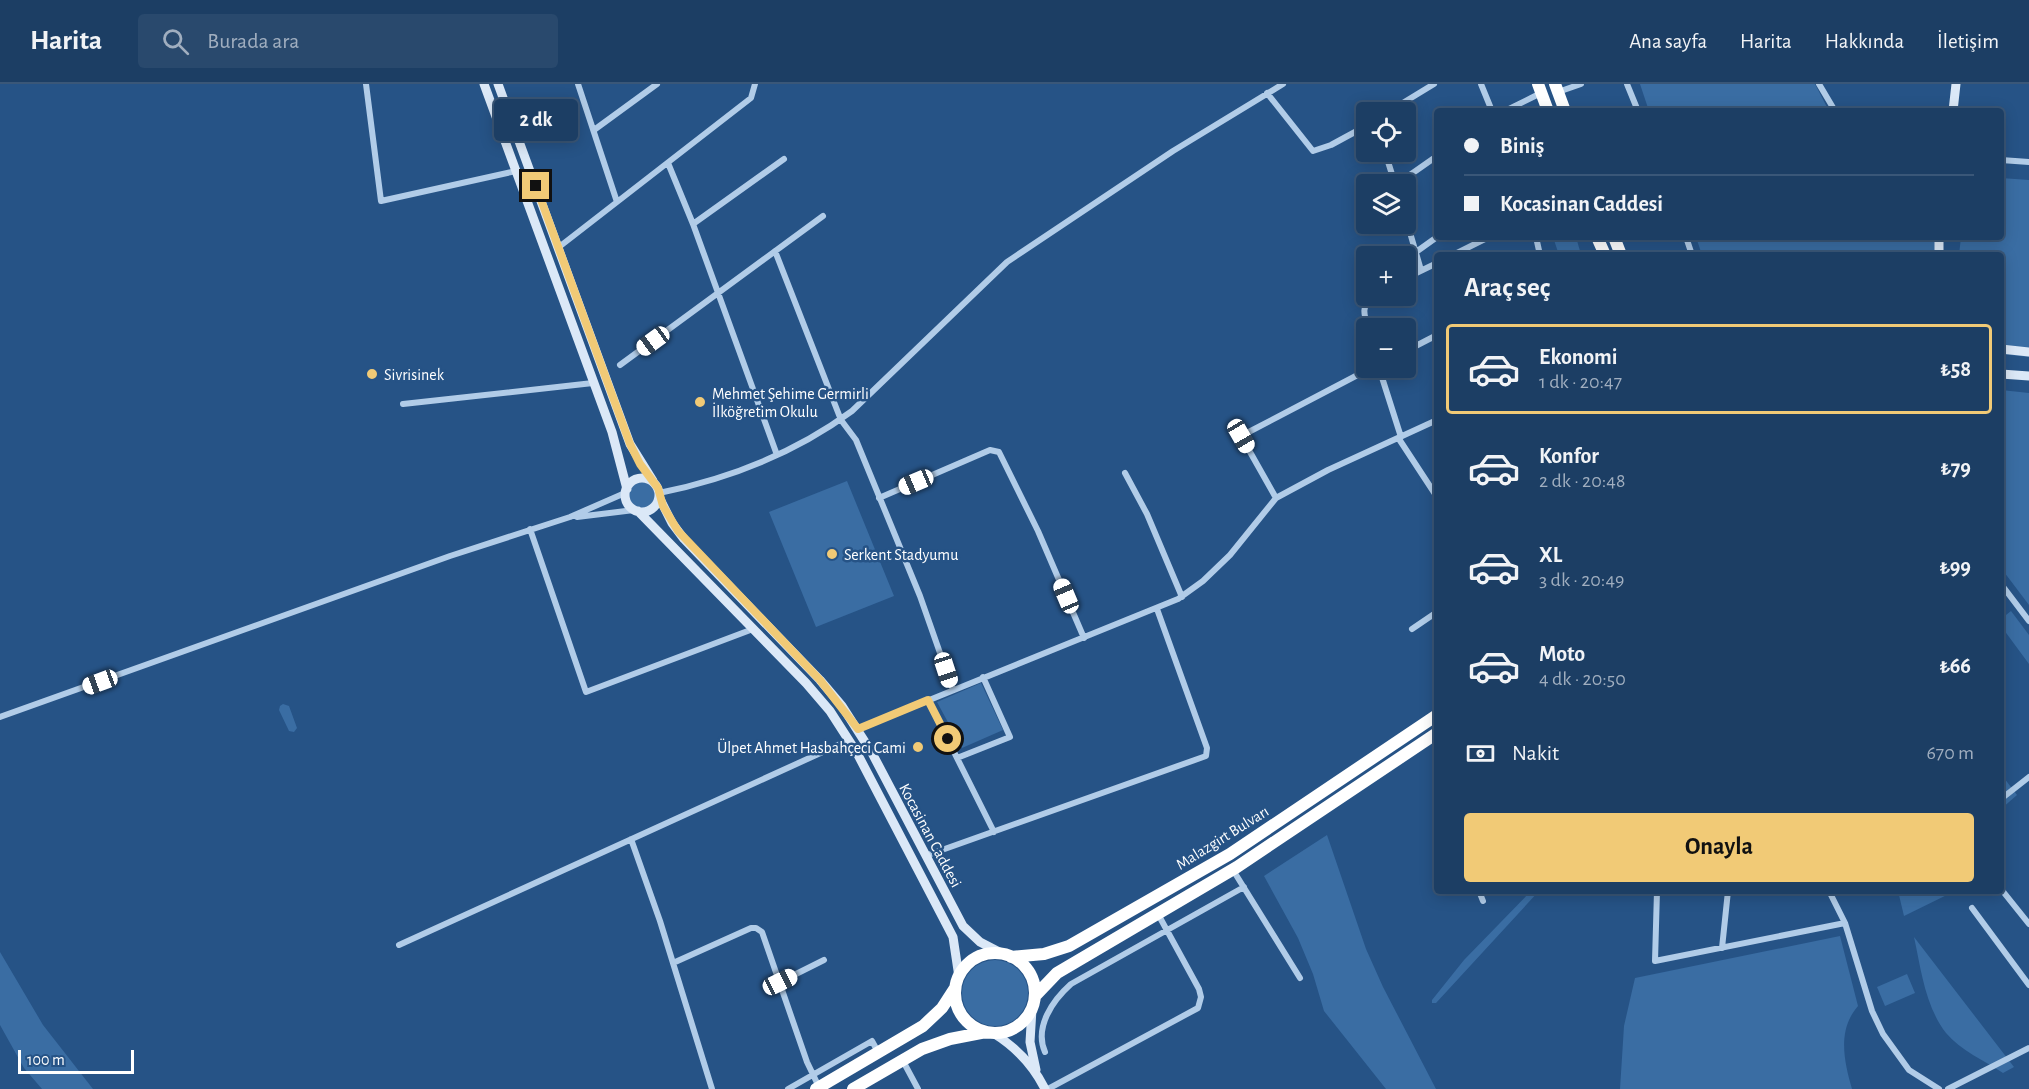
<!DOCTYPE html>
<html lang="tr">
<meta charset="utf-8">
<style>
:root{--surface:#1c3e64;--page:#29496d;--text:#f1f3f6;--muted:#a0aebf;--line:#3a5778;--accent:#f1ca76}
body{margin:0;font-family:"Alegreya Sans",sans-serif;background:var(--page);color:var(--text);height:100vh;display:flex;flex-direction:column;font-size:22px;white-space:nowrap}
*{box-sizing:border-box;margin:0}
p{font-size:20px;color:var(--muted)}
.icon{flex:none;width:33px;height:33px;fill:none;stroke:currentColor;stroke-width:2;stroke-linecap:round;stroke-linejoin:round}
.map{position:relative;flex:1;overflow:hidden}
.side{position:absolute;left:1434px;top:168px;width:570px;height:642px;display:flex;flex-direction:column;background:var(--surface);border-radius:6px;box-shadow:0 3px 15px #0003,0 0 0 2px var(--line)}
.side>*{flex:none}
.top-card{position:absolute;left:1434px;top:24px;width:570px;height:132px;border-radius:6px;box-shadow:0 3px 15px #0003,0 0 0 2px var(--line);display:grid;align-content:center;height:132px;padding:0 30px;background:var(--surface)}
.tools{position:absolute;left:1356px;top:18px;display:grid;gap:12px}
.tools a{display:grid;place-items:center;width:60px;height:60px;border-radius:6px;background:var(--surface);box-shadow:0 3px 15px #0003,0 0 0 2px var(--line);font-size:30px}
.scale{position:absolute;left:18px;bottom:15px;width:116px;box-sizing:border-box;padding-left:6px;border:3px solid #fff;border-top:0;font-size:16px;line-height:21px;white-space:nowrap;color:#fff;-webkit-text-stroke:4px #265386;paint-order:stroke}
.end{position:absolute;width:27px;height:27px;margin:-14px;border:8px solid #f1ca76;background:#111;box-shadow:0 0 0 3px #111}
.from{border-radius:50%}
.bubble{position:absolute;height:42px;border-radius:6px;background:var(--surface);box-shadow:0 3px 15px #0003,0 0 0 2px var(--line);font-size:20px;font-weight:700;line-height:42px;text-align:center}
.car{position:absolute;width:18px;height:36px;margin:-18px -9px;border-radius:8px;box-shadow:0 0 4px 2px #0007;background:linear-gradient(#fff 24%,#345 0 40%,#fff 0 76%,#345 0 86%,#fff 0)}
.top-card b{display:flex;align-items:center;gap:21px;height:57px;font-size:22px}
.top-card b+b{border-top:2px solid var(--line)}
.top-card i{width:15px;height:15px;background:var(--text)}
ul{padding:0;list-style:none}
li{display:flex;align-items:center;gap:18px;height:90px;margin:0 12px 9px;padding:0 18px;border:3px solid transparent;border-radius:6px}
li div{flex:1}
li b{display:block;font-size:22px}
li em{font-style:normal;font-weight:700}
li.selected{border-color:var(--accent)}
li>.icon{width:54px;height:54px;stroke-width:1.5}
h2{padding:0 30px;font-size:27px;line-height:72px}
.pay{display:flex;align-items:center;gap:15px;height:66px;padding:0 30px;font-size:22px}
.pay p{margin-inline-start:auto}
.primary-button{display:flex;gap:12px;margin-top:auto;padding:12px 30px}
.primary-button a{flex:1;height:69px;border-radius:6px;background:var(--accent);color:#111;font-size:24px;font-weight:700;line-height:69px;text-align:center}
header{display:flex;align-items:center;gap:36px;box-sizing:border-box;height:84px;padding:0 30px;background:var(--surface);border-bottom:2px solid var(--line)}
header strong{font-size:28px}
nav{display:flex;gap:33px;margin-inline-start:auto;font-size:21px}
.search{width:420px;height:54px;background:var(--page);display:flex;align-items:center;gap:15px;box-sizing:border-box;padding:0 21px;border-radius:6px;color:var(--muted);font-size:22px}
.map>svg:first-child{display:block}
.green{fill:#3a6da3}
.lines{fill:none;stroke-linecap:round;stroke-linejoin:round}
.street{stroke:#b1cce8;stroke-width:6}
.secondary{stroke:#dbe8f7;stroke-width:9}
.highway{stroke:#fff;stroke-width:12}
.route{stroke:#f1ca76;stroke-width:8}
.poi-dot{fill:#f1ca76;stroke:#265386;stroke-width:2}
.labels{text-anchor:middle;stroke-width:5;stroke-linejoin:round;paint-order:stroke}
.poi-label{font-size:16px;fill:#fff;stroke:#265386;text-anchor:start}
.street-label{font-size:16px;fill:#fff;stroke:#265386}
</style>
<header>
<strong>Harita</strong>
<div class="search"><svg class="icon" aria-label="search" viewBox="0 0 24 24"><circle cx="10" cy="10" r="6"/><path d="M15 15l6 6"/></svg>Burada ara</div>
<nav><a>Ana sayfa</a><a>Harita</a><a>Hakkında</a><a>İletişim</a></nav>
</header>
<div class="map">
<svg width="2029" height="1005" viewBox="0 0 2029 1005">
<rect width="100%" height="100%" fill="#265386"/>
<path class="green" d="M1640,0H1815L1829,27H1649Z
M2001,94L2029,96V273L2001,270V171H1959L1961,153H2001Z
M1553,153H1576L1580,167L1568,171H1559Z
M1696,153H1931L1936,158L1938,171H1702Z
M2001,306L2029,309V521L2001,484Z
M847,397L894,512L816,543L769,428Z
M629 411a13 13 0 1 1 26 0a13 13 0 1 1-26 0Z
M2011,527L2029,551V580L2001,542V535Z
M981,599L1003,646L962,664L937,618Z
M283,620L289,622L297,644L294,648L289,647L279,626L280,622Z
M2001,690L2017,711L2001,725Z
M1327,751L1366,865L1383,903L1436,1005H1386L1324,927L1313,890L1298,854L1264,792Z
M1531,807H1539L1436,919H1432V916L1464,876Z
M1898,807H1955L1904,832Z
M1840,852L1858,922C1837,946 1844,977 1852,1005H1620L1624,942L1635,894Z
M1914,853L2014,983L2003,989C1985,977 1960,966 1946,949C1925,922 1921,885 1914,853Z
M0,868L43,941L93,1005H42L24,984L0,941Z
M962 909a33 33 0 1 1 66 0a33 33 0 1 1-66 0Z
M1907,890L1915,909L1885,922L1877,903Z"/>
<g class="lines">
<path class="street" d="M366,0L381,117L516,87
M578,0L617,118
M1481,0L1492,27
M1627,0L1638,27
M1819,0L1835,27
M1558,8L1581,0
M1267,9L1313,67L1331,61L1366,42
M1505,27L1541,9
M1388,28L1434,0
M594,46L657,0
M1385,68L1395,100
M2001,76L2029,78
M668,79L693,140L777,371
M1397,100L1437,72
M1406,135L1421,186
M693,140L784,75
M1536,153L1540,171
M1686,153L1692,171
M559,163L751,14L755,0
M775,167L841,336L856,356L920,512L953,606
M1416,168L1437,153
M1453,171L1489,153
M1406,194L1437,179
M1368,244C1364,231 1361,222 1372,212
M1406,267L1437,251
M620,281L823,132
M1379,284L1401,353
M403,320L593,299
M1399,355L1437,413
M1125,389L1147,430L1182,513
M659,409C728,395 795,369 852,327L1007,178L1173,67L1283,0
M879,414L990,366L999,368L1038,447L1084,554
M1276,414L1241,352L1371,284
M577,433L634,426
M530,445L586,608L753,545
M2001,500L2029,537
M1412,545L1437,528
M928,616L994,748
M0,633L450,472L570,433L625,409
M858,645L1178,515L1203,497L1230,471L1276,414L1328,386L1437,336
M957,674L1010,653L983,593
M2001,715L2029,693
M631,755L660,837L712,1005
M925,772L1206,672L1207,664L1157,525
M1233,786L1300,894
M2001,805L2029,840
M1479,807L1483,817
M1657,807L1655,877L1845,839
M1829,807L1845,839L1872,927L1883,950L1909,986L1939,1005
M1972,824L2029,901
M399,861L849,656
M1722,864L1728,807
M673,879L751,844H756L762,848L807,978L819,1003
M780,898L824,876
M1045,968C1034,943 1053,916 1071,900L1244,803
M903,977L918,1005
M788,1005L872,957L878,968
M1048,1005L1198,924L1201,913L1199,905L1158,830
M1948,1005L2029,964"/>
<path class="secondary" d="M484,0L612,348L627,405
M498,0L630,360L653,397
M1953,27L1956,0
M1939,171V153
M2001,265L2029,268
M2001,290L2029,292
M625 411a17 17 0 1 1 34 0a17 17 0 1 1-34 0Z
M659,413L672,439L684,455L820,596L842,622L872,669L963,842L980,858L1005,871
M638,427L806,599L830,627L857,669L953,853L959,893
M1032,925L1030,958L1036,986
M993,949C1016,963 1033,981 1045,1005"/>
<path class="highway" d="M1538,0L1548,27
M1555,0L1565,27
M1597,153L1605,171
M1614,153L1621,171
M955 909a40 40 0 1 1 80 0a40 40 0 1 1-80 0Z
M1011,873L1044,870L1069,862L1230,770L1437,631
M1035,912L1057,889L1237,783L1437,649
M816,1005L923,942L942,924L955,904
M853,1005L922,965L950,955L986,948"/>
</g>
<g class="lines">
<path class="route" d="M536,102L630,360L640,380L658,404L663,422L678,447L820,596L858,645L928,616L948,655"/>
</g>
<g class="poi-dot">
<circle cx="372" cy="290" r="6"/>
<circle cx="700" cy="318" r="6"/>
<circle cx="832" cy="470" r="6"/>
<circle cx="918" cy="663" r="6"/>
</g>
<g class="labels">
<g class="poi-label">
<text x="384" y="296">Sivrisinek</text>
<text x="712" y="315">Mehmet Şehime Germirli<tspan x="712" dy="18">İlköğretim Okulu</tspan></text>
<text x="844" y="476">Serkent Stadyumu</text>
<text x="906" y="669" text-anchor="end">Ülpet Ahmet Hasbahçeci Cami</text>
</g>
<g class="street-label">
<text transform="translate(931 751) rotate(62)" y="6">Kocasinan Caddesi</text>
<text transform="translate(1222 753) rotate(-32)" y="6">Malazgirt Bulvarı</text>
</g>
</g>
</svg>
<div class="tools">
<a><svg class="icon" aria-label="locate" viewBox="0 0 24 24"><circle cx="12" cy="12" r="6"/><path d="M12 2v4M12 18v4M2 12h4M18 12h4"/></svg></a>
<a><svg class="icon" aria-label="layers" viewBox="0 0 24 24"><path d="M12 4l9 5-9 5-9-5zM3 14l9 5 9-5"/></svg></a>
<a>+</a>
<a>−</a>
</div>
<div class="scale">100 m</div>
<i class="end from" style="left:948px;top:655px"></i>
<i class="end" style="left:536px;top:102px"></i>
<div class="bubble" style="left:494px;top:15px;width:84px">2 dk</div>
<i class="car" style="left:653px;top:257px;rotate:234deg"></i>
<i class="car" style="left:1241px;top:352px;rotate:150deg"></i>
<i class="car" style="left:916px;top:398px;rotate:247deg"></i>
<i class="car" style="left:1066px;top:512px;rotate:337deg"></i>
<i class="car" style="left:946px;top:586px;rotate:162deg"></i>
<i class="car" style="left:100px;top:598px;rotate:250deg"></i>
<i class="car" style="left:780px;top:898px;rotate:64deg"></i>
<div class="top-card">
<b><i class="from"></i>Biniş</b>
<b><i></i>Kocasinan Caddesi</b>
</div>
<section class="side">
<h2>Araç seç</h2>
<ul>
<li class="selected"><svg class="icon" aria-label="car" viewBox="0 0 24 24"><path d="M5 17H2v-5l4-1 3-4h7l3 4 3 1v5h-3M9 17h6M6 11h13"/><circle cx="7" cy="17" r="2"/><circle cx="17" cy="17" r="2"/></svg><div><b>Ekonomi</b><p>1 dk · 20:47</p></div><em>₺58</em></li>
<li><svg class="icon" aria-label="car" viewBox="0 0 24 24"><path d="M5 17H2v-5l4-1 3-4h7l3 4 3 1v5h-3M9 17h6M6 11h13"/><circle cx="7" cy="17" r="2"/><circle cx="17" cy="17" r="2"/></svg><div><b>Konfor</b><p>2 dk · 20:48</p></div><em>₺79</em></li>
<li><svg class="icon" aria-label="car" viewBox="0 0 24 24"><path d="M5 17H2v-5l4-1 3-4h7l3 4 3 1v5h-3M9 17h6M6 11h13"/><circle cx="7" cy="17" r="2"/><circle cx="17" cy="17" r="2"/></svg><div><b>XL</b><p>3 dk · 20:49</p></div><em>₺99</em></li>
<li><svg class="icon" aria-label="car" viewBox="0 0 24 24"><path d="M5 17H2v-5l4-1 3-4h7l3 4 3 1v5h-3M9 17h6M6 11h13"/><circle cx="7" cy="17" r="2"/><circle cx="17" cy="17" r="2"/></svg><div><b>Moto</b><p>4 dk · 20:50</p></div><em>₺66</em></li>
</ul>
<div class="pay"><svg class="icon" aria-label="cash" viewBox="0 0 24 24"><path d="M3 7h18v10H3z"/><circle cx="12" cy="12" r="2"/></svg>Nakit<p>670 m</p></div>
<div class="primary-button"><a>Onayla</a></div>
</section>
</div>
